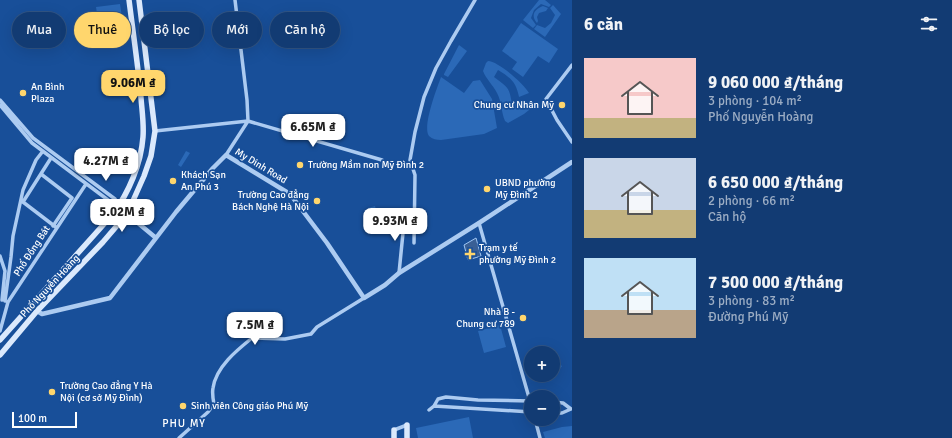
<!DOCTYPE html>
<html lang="vi">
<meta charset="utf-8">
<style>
:root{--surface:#123b73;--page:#1b4278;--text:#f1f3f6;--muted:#9cadc4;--line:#315585;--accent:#ffd66d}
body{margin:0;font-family:Signika,sans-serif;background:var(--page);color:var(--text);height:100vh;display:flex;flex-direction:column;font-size:15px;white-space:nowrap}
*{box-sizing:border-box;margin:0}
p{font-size:13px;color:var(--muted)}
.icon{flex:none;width:22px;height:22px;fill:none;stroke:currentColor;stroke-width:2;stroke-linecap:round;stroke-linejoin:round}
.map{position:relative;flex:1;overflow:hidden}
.panel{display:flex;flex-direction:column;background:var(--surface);width:380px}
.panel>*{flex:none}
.top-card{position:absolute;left:12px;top:12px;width:380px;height:36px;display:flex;gap:8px}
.buttons{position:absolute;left:524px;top:346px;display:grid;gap:8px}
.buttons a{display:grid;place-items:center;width:36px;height:36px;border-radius:50%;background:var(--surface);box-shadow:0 4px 16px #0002,0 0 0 1px var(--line);font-size:20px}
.scale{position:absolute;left:12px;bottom:10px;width:65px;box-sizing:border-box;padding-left:4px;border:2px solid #fff;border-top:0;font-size:11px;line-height:14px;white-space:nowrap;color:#fff;-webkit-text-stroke:3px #184f99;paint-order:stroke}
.price{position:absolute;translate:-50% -34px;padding:0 9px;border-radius:8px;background:#fff;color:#222;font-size:13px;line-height:26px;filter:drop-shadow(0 1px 2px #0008)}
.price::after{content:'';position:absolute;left:50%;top:24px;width:12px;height:9px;margin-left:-6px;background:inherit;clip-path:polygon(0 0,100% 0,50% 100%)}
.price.selected{background:var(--accent);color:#111}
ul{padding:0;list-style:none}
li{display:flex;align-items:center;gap:12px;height:100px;padding:0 12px}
li span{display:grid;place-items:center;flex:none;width:112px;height:80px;border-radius:0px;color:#555}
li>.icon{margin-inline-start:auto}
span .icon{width:48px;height:48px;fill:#fffc;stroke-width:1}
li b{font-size:17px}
h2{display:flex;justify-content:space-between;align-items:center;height:48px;padding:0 12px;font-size:17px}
.tag{padding:0 14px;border-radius:18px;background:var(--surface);box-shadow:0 4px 16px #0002,0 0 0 1px var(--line);font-size:14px;line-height:36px}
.tag.selected{background:var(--accent);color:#111}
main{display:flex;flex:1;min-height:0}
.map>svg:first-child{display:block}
</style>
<main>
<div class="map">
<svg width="572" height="438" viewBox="0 0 572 438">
<rect width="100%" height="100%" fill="#184f99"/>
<path fill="#2b69b7" d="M539,0H545L551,5L549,7L541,4L534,10L531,18L536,25L533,28L523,20Z
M120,4L122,17L98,20L96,7Z
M553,5L561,14L545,37L534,29L537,25L545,28L551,23L555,15L550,8Z
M543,6L548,8L546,11L539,13L537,17L538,21L537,23C530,15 535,9 543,6Z
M521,23L558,49L549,63L538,56L523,77L512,69L517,62L502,51Z
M459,45L467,51L448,77L444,75V74Z
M488,61C498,61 524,84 529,93L519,97C516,82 511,78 498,70L494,77C508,88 509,86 512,104H521L525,100L529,104V110L524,114L508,123L505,121C501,112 502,102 497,93C493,85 486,79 483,71L486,63Z
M441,77L464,93L473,81L480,80L492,99L497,128L484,134L441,140C437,140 432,139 429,136C422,127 437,88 441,77Z
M186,151L190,153L181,167L178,165Z
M375,206L378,216L371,218L368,208Z
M500,325L506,347L484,353L478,331Z
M553,360L562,366L556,374H555Z
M469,417L473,438H418L416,428Z
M572,426V438H545L543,432L562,427Z"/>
<path fill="#395f95" stroke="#9fc6f4" d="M476,238L481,256L468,260L464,245Z"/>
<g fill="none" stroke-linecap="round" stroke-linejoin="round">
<path stroke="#accbf1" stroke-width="3.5" d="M572,65L546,99L557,120L572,142
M0,100L33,138L115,199L118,206
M0,105L32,143L112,203L119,207L126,213
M155,131L248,121L382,160
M226,155L248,121L247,100L235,0
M51,158L23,202L57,228
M41,174L72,198L53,226
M479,223L530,401
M414,243L415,175L410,160L415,132L424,97L436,68L451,41L475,0
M0,256L5,271L2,300
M399,273L403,233L414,225
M5,301L11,257L13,236L23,190L36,160L43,151
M0,331L8,302L86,184
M553,402L563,403L571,409L562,413H553
M434,406L531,412
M429,410L434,406L438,399L446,397L478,400L530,401
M535,419L540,438
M394,430L407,425
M179,438L208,412L214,404C213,399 212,393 213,388C216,367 237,350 252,338L285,339L311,334L317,327L364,298"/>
<path stroke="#accbf1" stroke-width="4.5" d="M126,213L156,238
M37,311L42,314L110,298L176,212L213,168L226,155L290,194L327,243L364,298L385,285L399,273L479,223L572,162"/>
<path stroke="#dbe9fc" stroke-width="5.5" d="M0,340L113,214C129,192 141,164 143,137C144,124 142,111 141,98C138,65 133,32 129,0
M0,355L37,311L103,242L121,221L132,203L144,176L151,156L155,131L139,0
M394,438V430
M407,438V425"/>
</g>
<g fill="#ffd66d" stroke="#184f99" stroke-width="1.5">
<circle cx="23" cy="93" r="4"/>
<circle cx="562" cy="105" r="4"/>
<circle cx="300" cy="165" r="4"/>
<circle cx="173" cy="181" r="4"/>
<circle cx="487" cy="189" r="4"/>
<circle cx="317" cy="201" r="4"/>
<path d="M468 248h4v4h4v4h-4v4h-4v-4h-4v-4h4z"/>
<circle cx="523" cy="318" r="4"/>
<circle cx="52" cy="392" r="4"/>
<circle cx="183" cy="406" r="4"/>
</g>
<g text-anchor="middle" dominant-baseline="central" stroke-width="3.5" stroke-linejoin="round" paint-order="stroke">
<g font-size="10" fill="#fff" stroke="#184f99" text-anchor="start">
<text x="31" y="87">An Bình<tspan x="31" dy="12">Plaza</tspan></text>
<text x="554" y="105" text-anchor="end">Chung cư Nhân Mỹ</text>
<text x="308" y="165">Trường Mầm non Mỹ Đình 2</text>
<text x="181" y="175">Khách Sạn<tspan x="181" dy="12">An Phú 3</tspan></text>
<text x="495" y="183">UBND phường<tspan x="495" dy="12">Mỹ Đình 2</tspan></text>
<text x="309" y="195" text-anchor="end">Trường Cao đẳng<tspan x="309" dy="12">Bách Nghệ Hà Nội</tspan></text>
<text x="479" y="248">Trạm y tế<tspan x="479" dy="12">phường Mỹ Đình 2</tspan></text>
<text x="515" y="312" text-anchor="end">Nhà B -<tspan x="515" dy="12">Chung cư 789</tspan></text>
<text x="60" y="386">Trường Cao đẳng Y Hà<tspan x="60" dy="12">Nội (cơ sở Mỹ Đình)</tspan></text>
<text x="191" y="406">Sinh viên Công giáo Phú Mỹ</text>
</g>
<g font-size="10" fill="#fff" stroke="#184f99">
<text transform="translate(261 166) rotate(31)">My Dinh Road</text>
<text transform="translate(32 251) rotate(-57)">Phố Đồng Bát</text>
<text transform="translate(50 286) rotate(-47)">Phố Nguyễn Hoàng</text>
</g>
<g font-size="11" letter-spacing="1" fill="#fff" stroke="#184f99">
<text x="184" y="423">PHU MY</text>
</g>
</g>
</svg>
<div class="buttons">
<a>+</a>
<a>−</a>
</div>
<div class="scale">100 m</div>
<b class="price selected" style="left:133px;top:104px">9.06M ₫</b>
<b class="price" style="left:313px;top:148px">6.65M ₫</b>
<b class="price" style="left:106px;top:182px">4.27M ₫</b>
<b class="price" style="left:122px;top:233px">5.02M ₫</b>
<b class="price" style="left:395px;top:242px">9.93M ₫</b>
<b class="price" style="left:255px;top:346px">7.5M ₫</b>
<div class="top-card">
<a class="tag">Mua</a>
<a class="tag selected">Thuê</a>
<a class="tag">Bộ lọc</a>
<a class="tag">Mới</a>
<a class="tag">Căn hộ</a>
</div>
</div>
<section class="panel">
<h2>6 căn<svg class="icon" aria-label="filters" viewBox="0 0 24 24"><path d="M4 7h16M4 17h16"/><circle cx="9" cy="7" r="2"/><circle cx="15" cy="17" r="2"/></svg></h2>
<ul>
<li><span style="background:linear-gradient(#f6c9c9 75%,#c2b280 0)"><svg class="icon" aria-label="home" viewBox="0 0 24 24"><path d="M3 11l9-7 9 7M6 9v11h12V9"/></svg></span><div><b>9 060 000 ₫/tháng</b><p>3 phòng · 104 m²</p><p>Phố Nguyễn Hoàng</p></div></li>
<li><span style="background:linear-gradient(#c9d6e8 65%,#c2b280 0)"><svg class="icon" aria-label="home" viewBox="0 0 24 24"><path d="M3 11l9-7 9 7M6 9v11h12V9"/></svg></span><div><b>6 650 000 ₫/tháng</b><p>2 phòng · 66 m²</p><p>Căn hộ</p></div></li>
<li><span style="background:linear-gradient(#bfe0f5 65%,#b9a48a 0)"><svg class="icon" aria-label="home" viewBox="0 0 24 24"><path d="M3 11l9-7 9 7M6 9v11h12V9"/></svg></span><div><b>7 500 000 ₫/tháng</b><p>3 phòng · 83 m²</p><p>Đường Phú Mỹ</p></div></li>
</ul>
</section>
</main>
